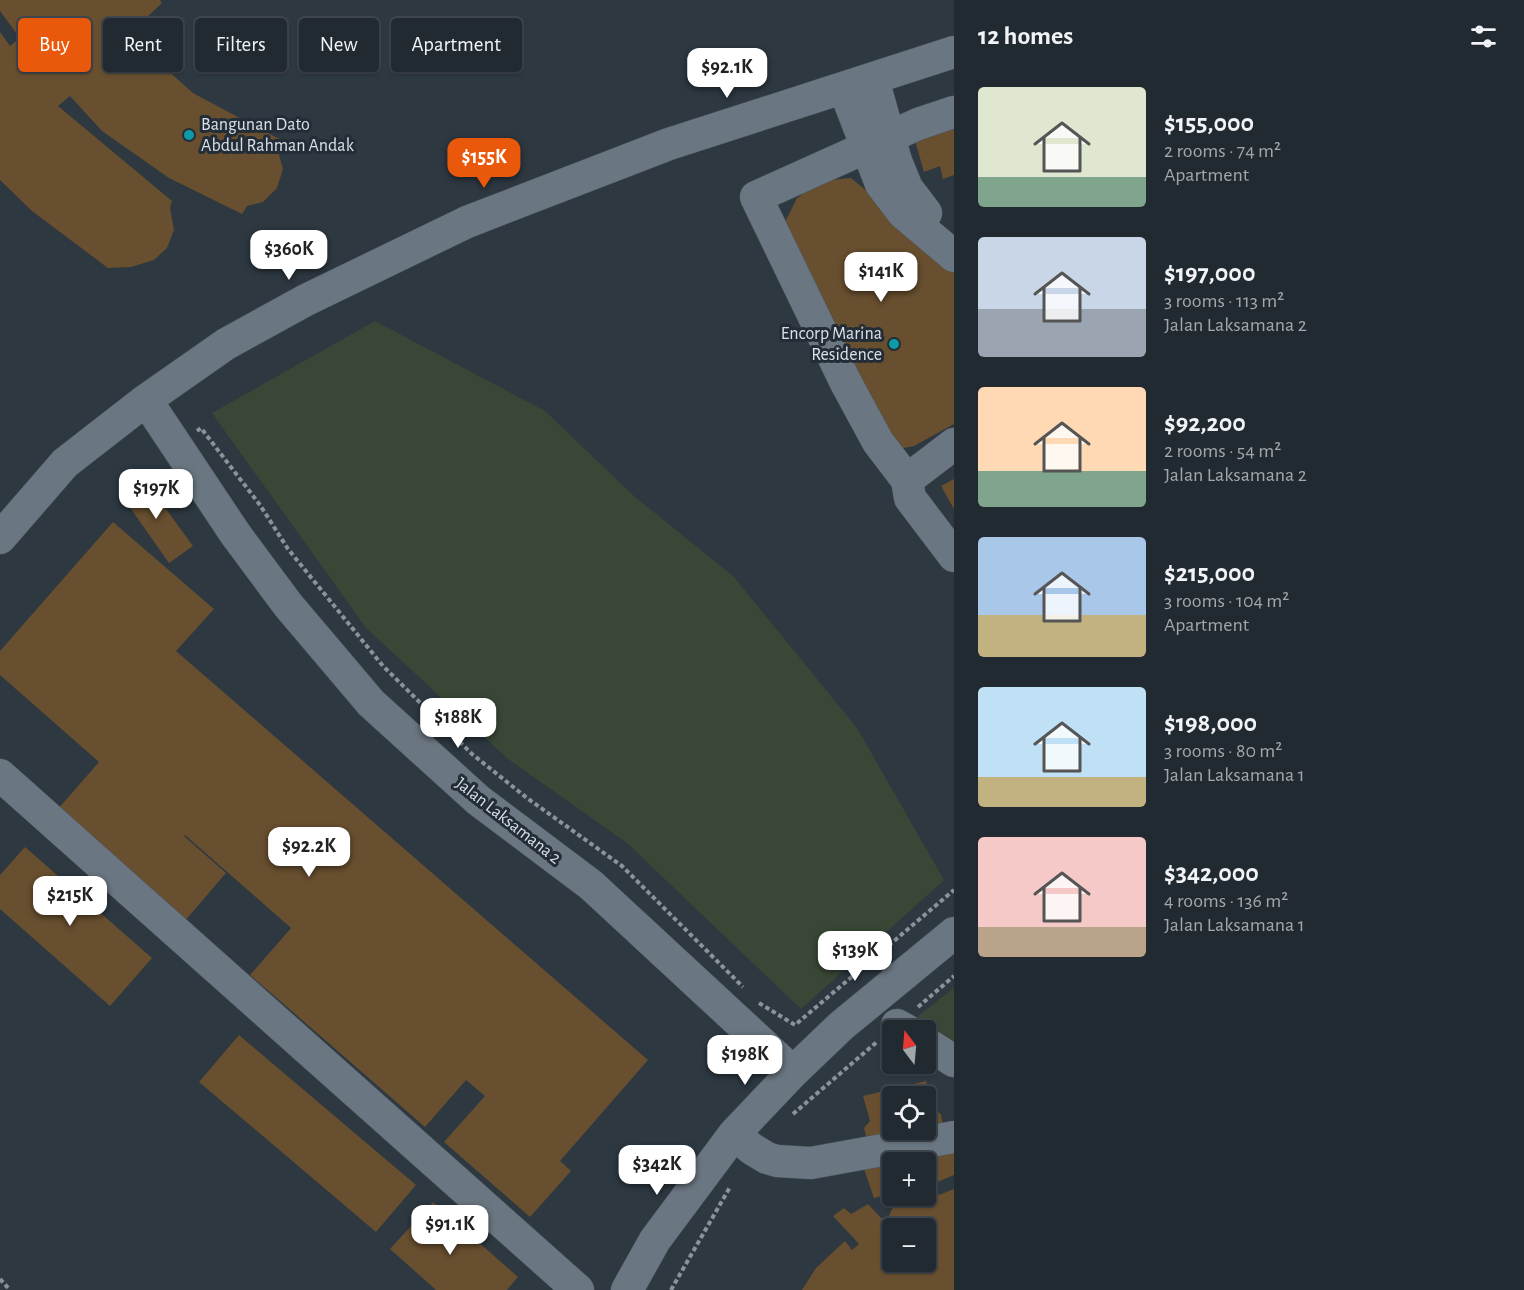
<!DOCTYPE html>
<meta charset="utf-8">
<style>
:root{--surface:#222a31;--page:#2a3239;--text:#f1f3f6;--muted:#a2a7ab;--line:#3f464d;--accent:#ea580c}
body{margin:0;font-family:"Alegreya Sans",sans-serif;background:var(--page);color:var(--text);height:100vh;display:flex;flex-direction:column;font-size:22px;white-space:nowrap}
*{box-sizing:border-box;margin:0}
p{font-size:20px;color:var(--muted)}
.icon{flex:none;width:33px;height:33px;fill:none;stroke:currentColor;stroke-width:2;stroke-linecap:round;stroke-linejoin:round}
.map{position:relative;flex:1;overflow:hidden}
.drawer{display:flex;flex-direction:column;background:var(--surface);width:570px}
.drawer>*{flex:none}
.top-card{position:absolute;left:18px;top:18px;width:570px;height:54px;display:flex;gap:12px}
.needle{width:39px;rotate:344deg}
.buttons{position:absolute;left:882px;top:1020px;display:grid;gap:12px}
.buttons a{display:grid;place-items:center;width:54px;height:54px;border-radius:6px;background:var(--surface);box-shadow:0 2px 4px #0004,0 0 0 2px var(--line);font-size:30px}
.price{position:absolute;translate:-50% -51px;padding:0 14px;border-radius:12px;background:#fff;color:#222;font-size:20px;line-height:39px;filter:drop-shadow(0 2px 3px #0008)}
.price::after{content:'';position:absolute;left:50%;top:36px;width:18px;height:14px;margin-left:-9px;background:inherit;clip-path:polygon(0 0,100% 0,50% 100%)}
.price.current{background:var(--accent);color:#fff}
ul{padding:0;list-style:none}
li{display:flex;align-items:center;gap:18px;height:150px;padding:0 24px}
li span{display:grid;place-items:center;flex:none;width:168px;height:120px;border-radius:6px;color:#555}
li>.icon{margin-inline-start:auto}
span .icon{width:72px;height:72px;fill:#fffc;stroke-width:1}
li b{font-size:26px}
h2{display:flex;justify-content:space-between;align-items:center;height:72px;padding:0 24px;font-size:26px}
.tag{padding:0 21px;border-radius:6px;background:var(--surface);box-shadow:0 2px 4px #0004,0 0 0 2px var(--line);font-size:21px;line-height:54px}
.tag.current{background:var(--accent);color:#fff}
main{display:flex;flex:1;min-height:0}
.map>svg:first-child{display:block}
</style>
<main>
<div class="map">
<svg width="954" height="1290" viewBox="0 0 954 1290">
<rect width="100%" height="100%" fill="#2d3841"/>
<path fill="#394836" d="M375,321L545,411L634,496L733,576L857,728L944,880L801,1009L627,843L508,759L366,628L212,413Z
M954,988V1044L914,1019Z"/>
<path fill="#684f2f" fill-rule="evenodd" d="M0,0H160L162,3L128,35L193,93L281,140L277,147L283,169L277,188L263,202L247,206L242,214L169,178L102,131L70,96L58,106L172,201L170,208L174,230L167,248L154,260L131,267L108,268L32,211L0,180V32L10,46L20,38L0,11Z
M954,120V175L943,179L940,166L924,172L914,137Z
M851,178L954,263V424L914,446L898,449L787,250L786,220L797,198L821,181Z
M142,476L193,546L169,563L119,492Z
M954,479V509L941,486Z
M113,522L214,609L176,651L648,1060L560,1161L571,1171L530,1217L444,1142L485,1096L466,1080L425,1127L294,1013L250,975L291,928L185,835L184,836L226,873L184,922L57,810L99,762L0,675V651Z
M25,847L152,958L110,1006L0,909V875Z
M239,1035L416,1185L376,1232L199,1082Z
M926,1081L933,1110L941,1114L945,1139L954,1148V1175L935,1183L939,1195L954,1189V1290H802L816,1268L845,1241L852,1250L859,1244L833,1216L844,1208L851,1214L868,1204L881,1218L889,1216L896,1200L894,1196H926V1162H892V1193L874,1198L863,1166L870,1151L864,1128L870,1121L863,1096ZM892,1096H926V1130H892ZM892,1228H926V1262H892Z
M433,1202L518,1277L507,1290H436L390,1249Z"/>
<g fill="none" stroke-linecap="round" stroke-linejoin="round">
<defs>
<path id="minor" d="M873,79L896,161L907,188L926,213
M844,88L881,184L903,213L954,256
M146,400L236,535L288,605L371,703L478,800L591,885L793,1072
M954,444L907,480L910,498L954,556
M907,480L878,442L846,383L756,197L918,124L954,112
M0,538L65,463L146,400L226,344L306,300L467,222L669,144L954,52
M0,775L578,1290
M897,1025L906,1030
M926,1043L954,1061
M734,1134L752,1149L767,1158L777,1161L811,1163L954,1137
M627,1290L655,1240L734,1134L793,1072L841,1026L954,933"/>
</defs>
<use href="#minor" stroke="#4c555d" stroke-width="33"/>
<path stroke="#8a939a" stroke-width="4" stroke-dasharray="4.5 3" stroke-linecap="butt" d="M197,431L201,428L260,505L288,549L383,666L472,754L527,798L622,866L743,987
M759,1003L795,1025L954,890
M918,1007L954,976
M793,1114L878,1041
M0,1279L10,1290
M671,1290L730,1187"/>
<use href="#minor" stroke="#6a7681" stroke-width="32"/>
</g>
<g fill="#0f9aa8" stroke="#232d37" stroke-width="2">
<circle cx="189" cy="135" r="6"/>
<circle cx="894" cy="344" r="6"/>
</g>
<g text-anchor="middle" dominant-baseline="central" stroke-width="6" stroke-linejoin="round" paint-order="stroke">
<g font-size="18" fill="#d9e0e6" stroke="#232d37" text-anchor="start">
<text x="201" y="125">Bangunan Dato<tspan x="201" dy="21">Abdul Rahman Andak</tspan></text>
<text x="882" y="334" text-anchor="end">Encorp Marina<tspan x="882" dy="21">Residence</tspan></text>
</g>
<g font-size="18" fill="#d9e0e6" stroke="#232d37">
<text transform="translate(508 821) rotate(38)">Jalan Laksamana 2</text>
</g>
</g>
</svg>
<div class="buttons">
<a><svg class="needle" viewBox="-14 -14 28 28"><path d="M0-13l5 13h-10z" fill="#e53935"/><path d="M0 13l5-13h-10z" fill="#a2a7ab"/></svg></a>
<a><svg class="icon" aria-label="locate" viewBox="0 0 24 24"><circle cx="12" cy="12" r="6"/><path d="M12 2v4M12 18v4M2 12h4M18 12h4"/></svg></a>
<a>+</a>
<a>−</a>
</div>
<b class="price" style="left:727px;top:99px">$92.1K</b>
<b class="price current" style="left:484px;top:189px">$155K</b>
<b class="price" style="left:289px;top:281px">$360K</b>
<b class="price" style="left:881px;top:303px">$141K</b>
<b class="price" style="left:156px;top:520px">$197K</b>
<b class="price" style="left:458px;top:749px">$188K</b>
<b class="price" style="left:309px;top:878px">$92.2K</b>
<b class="price" style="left:70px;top:927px">$215K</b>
<b class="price" style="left:855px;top:982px">$139K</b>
<b class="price" style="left:745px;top:1086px">$198K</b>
<b class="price" style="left:657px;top:1196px">$342K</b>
<b class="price" style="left:450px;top:1256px">$91.1K</b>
<div class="top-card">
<a class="tag current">Buy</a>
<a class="tag">Rent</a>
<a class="tag">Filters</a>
<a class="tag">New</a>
<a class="tag">Apartment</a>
</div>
</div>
<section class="drawer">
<h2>12 homes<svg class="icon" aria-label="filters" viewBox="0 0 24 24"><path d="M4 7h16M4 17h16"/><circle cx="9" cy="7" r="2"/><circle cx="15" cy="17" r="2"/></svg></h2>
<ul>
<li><span style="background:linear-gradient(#dfe7d0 75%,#7fa58c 0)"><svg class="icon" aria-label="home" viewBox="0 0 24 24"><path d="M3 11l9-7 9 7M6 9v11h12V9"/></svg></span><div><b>$155,000</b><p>2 rooms · 74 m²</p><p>Apartment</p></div></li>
<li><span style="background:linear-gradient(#c9d6e8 60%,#9aa5b1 0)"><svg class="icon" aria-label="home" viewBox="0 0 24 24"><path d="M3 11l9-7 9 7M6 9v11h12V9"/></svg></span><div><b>$197,000</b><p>3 rooms · 113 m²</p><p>Jalan Laksamana 2</p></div></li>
<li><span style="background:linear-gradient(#ffd9b3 70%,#7fa58c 0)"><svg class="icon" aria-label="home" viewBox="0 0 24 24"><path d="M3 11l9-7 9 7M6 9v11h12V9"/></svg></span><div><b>$92,200</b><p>2 rooms · 54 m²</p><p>Jalan Laksamana 2</p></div></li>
<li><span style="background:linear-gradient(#a9c7e8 65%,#c2b280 0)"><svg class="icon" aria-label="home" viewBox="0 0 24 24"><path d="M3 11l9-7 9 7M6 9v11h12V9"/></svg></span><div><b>$215,000</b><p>3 rooms · 104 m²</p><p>Apartment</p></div></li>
<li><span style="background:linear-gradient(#bfe0f5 75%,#c2b280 0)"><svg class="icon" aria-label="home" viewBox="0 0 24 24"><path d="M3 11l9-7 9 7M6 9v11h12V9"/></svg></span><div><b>$198,000</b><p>3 rooms · 80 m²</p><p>Jalan Laksamana 1</p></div></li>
<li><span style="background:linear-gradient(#f6c9c9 75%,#b9a48a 0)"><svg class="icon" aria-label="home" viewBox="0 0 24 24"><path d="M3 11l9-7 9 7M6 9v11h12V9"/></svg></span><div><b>$342,000</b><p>4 rooms · 136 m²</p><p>Jalan Laksamana 1</p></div></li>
</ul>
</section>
</main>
